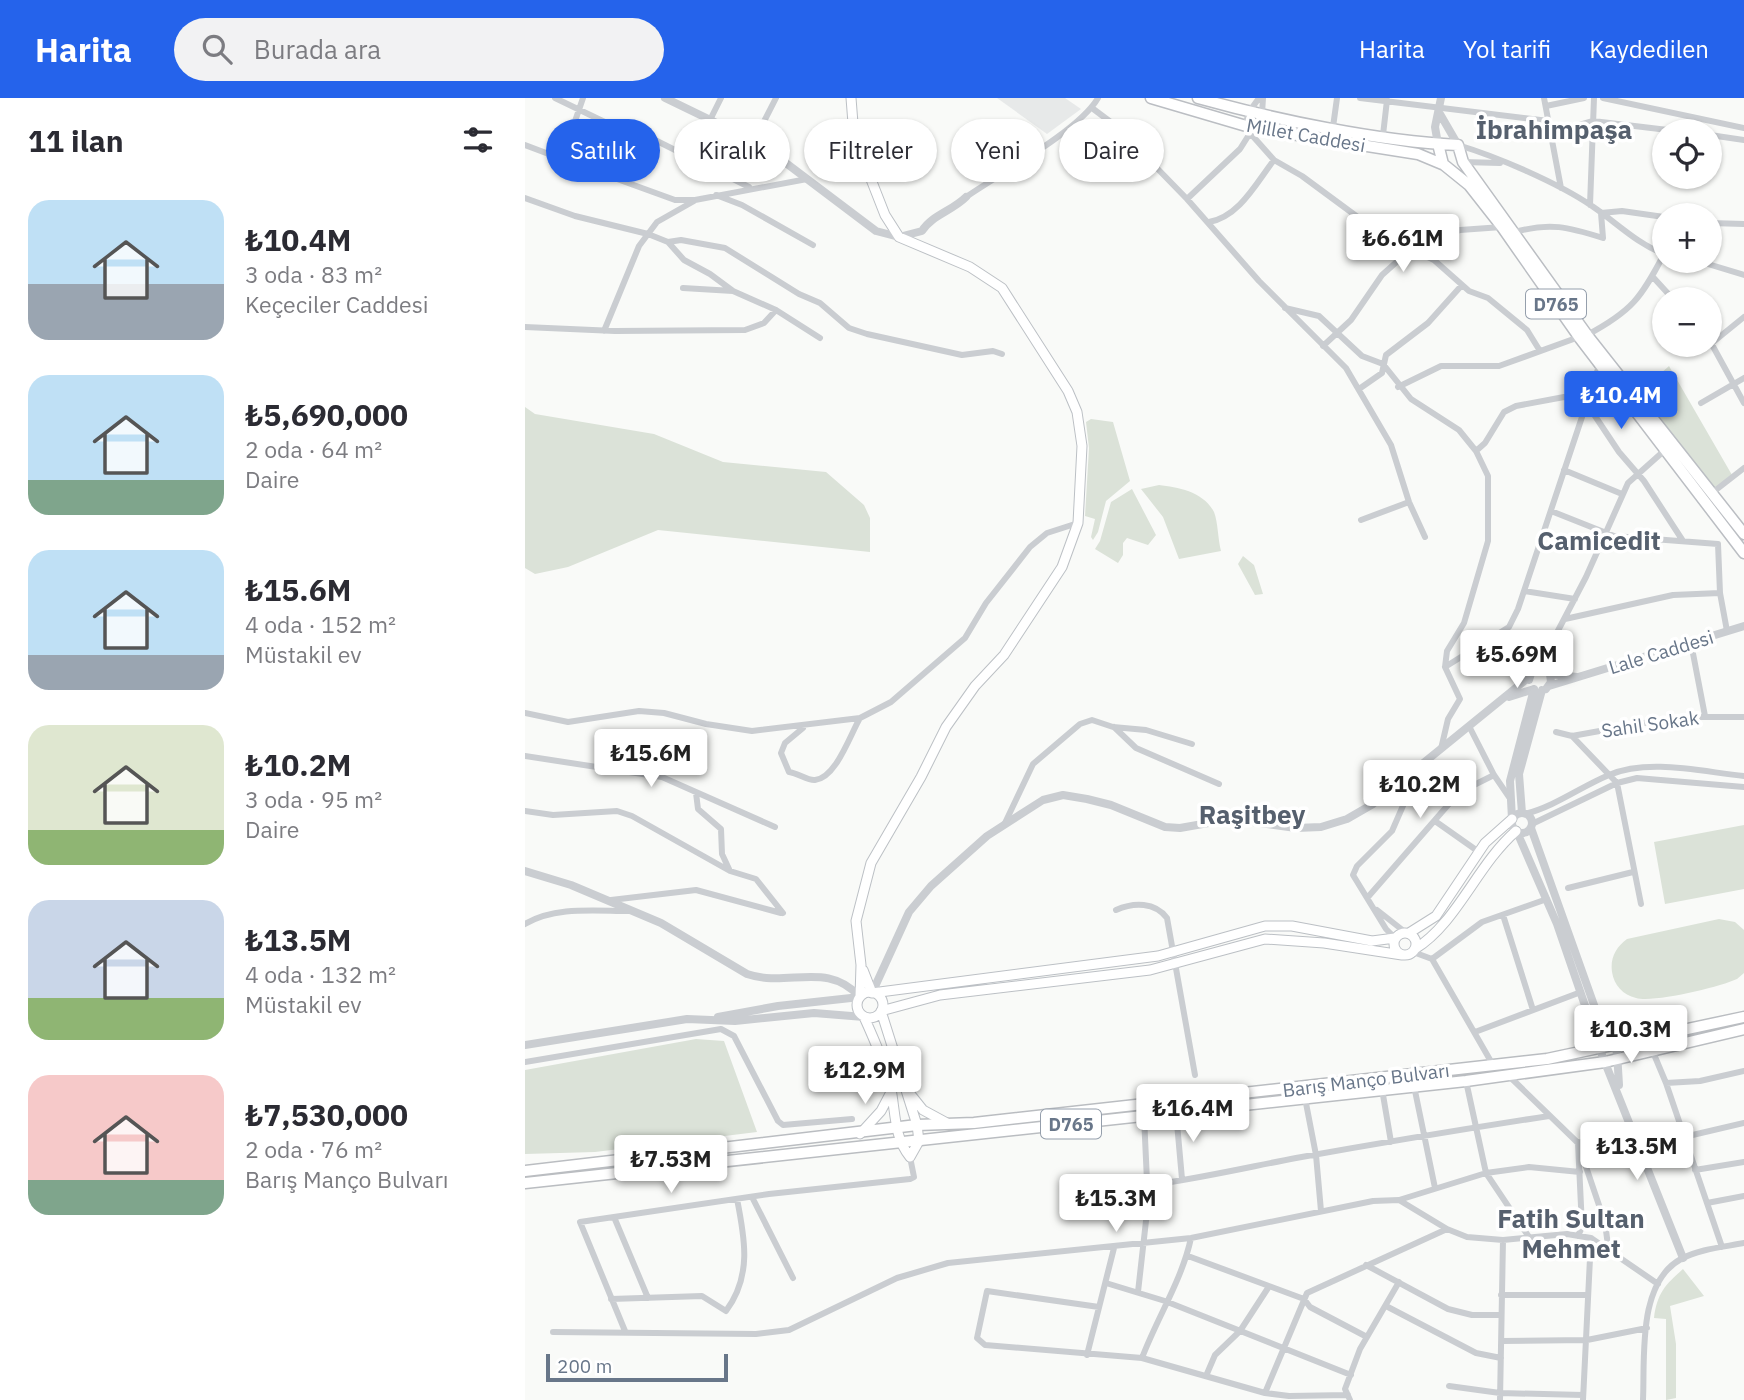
<!DOCTYPE html>
<html lang="tr">
<meta charset="utf-8">
<style>
:root{--surface:#fff;--page:#f2f2f3;--text:#2b2b33;--muted:#7c7c81;--accent:#2563eb}
body{margin:0;font-family:"IBM Plex Sans",sans-serif;background:var(--page);color:var(--text);height:100vh;display:flex;flex-direction:column;font-size:26px;white-space:nowrap}
*{box-sizing:border-box;margin:0}
p{font-size:23px;color:var(--muted)}
.icon{flex:none;width:38px;height:38px;fill:none;stroke:currentColor;stroke-width:2;stroke-linecap:round;stroke-linejoin:round}
.map{position:relative;flex:1;overflow:hidden}
.drawer{display:flex;flex-direction:column;background:var(--surface);width:525px}
.drawer>*{flex:none}
.banner{position:absolute;left:21px;top:21px;width:665px;height:63px;display:flex;gap:14px}
.fabs{position:absolute;left:1127px;top:21px;display:grid;gap:14px}
.fabs a{display:grid;place-items:center;width:70px;height:70px;border-radius:50%;background:var(--surface);box-shadow:0 2px 5px #0004;font-size:35px}
.scale{position:absolute;left:21px;bottom:18px;width:182px;box-sizing:border-box;padding-left:7px;border:4px solid #687689;border-top:0;font-size:19px;line-height:24px;white-space:nowrap;color:#687689;-webkit-text-stroke:5px #fff;paint-order:stroke}
.price{position:absolute;translate:-50% -60px;padding:0 16px;border-radius:7px;background:#fff;color:#222;font-size:23px;line-height:46px;filter:drop-shadow(0 2px 4px #0008)}
.price::after{content:'';position:absolute;left:50%;top:42px;width:21px;height:16px;margin-left:-10px;background:inherit;clip-path:polygon(0 0,100% 0,50% 100%)}
.price.current{background:var(--accent);color:#fff}
ul{padding:0;list-style:none}
li{display:flex;align-items:center;gap:21px;height:175px;padding:0 28px}
li span{display:grid;place-items:center;flex:none;width:196px;height:140px;border-radius:21px;color:#555}
li>.icon{margin-inline-start:auto}
span .icon{width:84px;height:84px;fill:#fffc;stroke-width:1}
li b{font-size:30px}
h2{display:flex;justify-content:space-between;align-items:center;height:84px;padding:0 28px;font-size:30px}
.pill{padding:0 24px;border-radius:32px;background:var(--surface);box-shadow:0 2px 5px #0004;font-size:24px;line-height:63px}
.pill.current{background:var(--accent);color:#fff}
header{display:flex;align-items:center;gap:42px;box-sizing:border-box;height:98px;padding:0 35px;background:var(--accent);color:#fff}
header strong{font-size:33px}
nav{display:flex;gap:38px;margin-inline-start:auto;font-size:24px}
.search{width:490px;height:63px;background:var(--page);display:flex;align-items:center;gap:18px;box-sizing:border-box;padding:0 24px;border-radius:38px;color:var(--muted);font-size:26px}
main{display:flex;flex:1;min-height:0}
.map>svg:first-child{display:block}
</style>
<header>
<strong>Harita</strong>
<div class="search"><svg class="icon" aria-label="search" viewBox="0 0 24 24"><circle cx="10" cy="10" r="6"/><path d="M15 15l6 6"/></svg>Burada ara</div>
<nav><a>Harita</a><a>Yol tarifi</a><a>Kaydedilen</a></nav>
</header>
<main>
<section class="drawer">
<h2>11 ilan<svg class="icon" aria-label="filters" viewBox="0 0 24 24"><path d="M4 7h16M4 17h16"/><circle cx="9" cy="7" r="2"/><circle cx="15" cy="17" r="2"/></svg></h2>
<ul>
<li><span style="background:linear-gradient(#bfe0f5 60%,#9aa5b1 0)"><svg class="icon" aria-label="home" viewBox="0 0 24 24"><path d="M3 11l9-7 9 7M6 9v11h12V9"/></svg></span><div><b>₺10.4M</b><p>3 oda · 83 m²</p><p>Keçeciler Caddesi</p></div></li>
<li><span style="background:linear-gradient(#bfe0f5 75%,#7fa58c 0)"><svg class="icon" aria-label="home" viewBox="0 0 24 24"><path d="M3 11l9-7 9 7M6 9v11h12V9"/></svg></span><div><b>₺5,690,000</b><p>2 oda · 64 m²</p><p>Daire</p></div></li>
<li><span style="background:linear-gradient(#bfe0f5 75%,#9aa5b1 0)"><svg class="icon" aria-label="home" viewBox="0 0 24 24"><path d="M3 11l9-7 9 7M6 9v11h12V9"/></svg></span><div><b>₺15.6M</b><p>4 oda · 152 m²</p><p>Müstakil ev</p></div></li>
<li><span style="background:linear-gradient(#dfe7d0 75%,#8fb573 0)"><svg class="icon" aria-label="home" viewBox="0 0 24 24"><path d="M3 11l9-7 9 7M6 9v11h12V9"/></svg></span><div><b>₺10.2M</b><p>3 oda · 95 m²</p><p>Daire</p></div></li>
<li><span style="background:linear-gradient(#c9d6e8 70%,#8fb573 0)"><svg class="icon" aria-label="home" viewBox="0 0 24 24"><path d="M3 11l9-7 9 7M6 9v11h12V9"/></svg></span><div><b>₺13.5M</b><p>4 oda · 132 m²</p><p>Müstakil ev</p></div></li>
<li><span style="background:linear-gradient(#f6c9c9 75%,#7fa58c 0)"><svg class="icon" aria-label="home" viewBox="0 0 24 24"><path d="M3 11l9-7 9 7M6 9v11h12V9"/></svg></span><div><b>₺7,530,000</b><p>2 oda · 76 m²</p><p>Barış Manço Bulvarı</p></div></li>
</ul>
</section>
<div class="map">
<svg width="1219" height="1302" viewBox="0 0 1219 1302">
<rect width="100%" height="100%" fill="#f9faf8"/>
<path fill="#e7e9e9" d="M472,0H540L556,11L522,36Z"/>
<path fill="#dbe2d8" d="M1144,268L1207,377L1188,392L1116,293Z
M0,309L10,316L129,336L198,364L301,374L339,407L345,420V454L133,432L43,469L10,476L0,470Z
M566,321L588,324L605,383L581,403L573,434L568,442L566,439L570,421L560,418L564,350L561,324Z
M634,387C653,389 679,394 689,414C693,424 693,442 696,453L654,461L638,419L616,391Z
M607,391L631,437L623,447L602,440L598,445V457L593,465L570,451L575,443L586,404Z
M718,458L729,467L738,496L730,497L713,466Z
M1219,727V791L1140,806L1129,744Z
M1194,821L1210,824L1219,832V875L1212,881C1195,889 1129,905 1111,900C1098,897 1089,887 1087,874C1085,860 1091,849 1102,841Z
M171,941L199,943L232,1034L70,1054L0,1056V972Z
M1158,1171L1179,1198L1145,1208L1151,1246V1300L1141,1302V1221L1129,1220C1132,1195 1141,1186 1158,1171Z"/>
<g fill="none" stroke-linecap="round" stroke-linejoin="round">
<defs>
<path id="secondary" d="M326,0L329,38L360,117L374,139L445,169L477,190L543,293L552,314L557,348L553,425L537,469L479,557L450,588L421,629L396,679L346,765L331,823L336,867L335,899
M869 846a11 11 0 1 1 22 0a11 11 0 1 1-22 0Z
M884,835L911,818L960,745L987,721
M890,851C932,825 952,767 991,733
M338,872L347,895L633,858L740,828H767L847,843L870,840
M332 907a13 13 0 1 1 26 0a13 13 0 1 1-26 0Z
M339,919C349,941 359,963 365,986C371,1013 368,1038 385,1059L394,1043L392,1027L356,913L415,897L625,872L740,841L799,845L877,857
M382,992L398,1012L422,1025
M335,1036L356,1013L366,994"/>
<path id="primary" d="M626,0L728,30L893,56L917,66
M673,0C752,22 852,43 933,47L938,64L1062,237L1219,436
M913,46L918,66L944,87L977,129L1054,239L1219,455"/>
<path id="trunk" d="M1074,921L1088,933L1113,942
M0,1073L392,1027L449,1025L1022,961L1219,919
M0,1085L941,983L1080,964L1219,931"/>
</defs>
<use href="#secondary" stroke="#bcc0c5" stroke-width="11"/>
<use href="#primary" stroke="#bbbec3" stroke-width="13"/>
<use href="#trunk" stroke="#babdc1" stroke-width="13"/>
<path stroke="#cacdd1" stroke-width="6" d="M30,0L86,27L128,41L224,89
M58,0L37,61L150,102H170L282,81
M835,0L1024,23
M1019,0L1036,90
M1078,0L1219,30
M1021,8L1059,0
M567,10L591,28L662,101L734,183L821,270L866,347L884,404L900,439
M186,20L196,0
M720,28L724,14L734,0
M808,29L812,0
M736,31L738,0
M725,35L749,62L777,78L857,137L909,162L944,193L963,200L1002,232L1015,253
M1027,35L1068,23L1151,33
M858,37L862,2
M1185,37L1219,42
M229,43L251,0
M0,47L37,61
M933,47C973,59 1033,85 1067,108C1092,125 1111,145 1139,156
M938,64L975,65
M191,97L217,107L288,147
M441,99C474,76 554,33 573,0
M0,100L50,118L123,136L143,144L159,162L185,176L208,193L251,212L295,240
M662,101L715,51L727,32
M1065,107L1069,0
M1076,115L1097,113L1139,119
M684,124C715,118 731,85 749,62
M1185,125L1219,126
M990,134C1025,124 1043,129 1078,140L1076,115
M143,144L156,142L200,150L274,196L295,205L324,230L342,236L437,257L468,253L477,256
M1173,163L1219,177
M1127,178L1148,201
M158,190L208,193
M760,210L794,218L837,258L858,266L886,301L934,332L951,353L963,378V443L939,525L922,553L920,569L935,601L923,621L916,651
M0,229L90,233L220,232L239,225L251,212
M79,233L114,148L132,124L169,103
M1062,237C1107,213 1116,200 1139,156
M1185,243L1219,305
M1187,245L1219,219
M798,248L826,222L857,177L895,143L935,132L977,129
M873,289L916,268H974L1054,239
M834,291L857,275L861,257L903,225L937,187
M1176,305L1219,280
M1062,306L1094,354L1119,383L1158,443
M951,353L960,345L979,314L991,308L1039,299L1062,306L1092,286
M1039,372L1097,396
M1187,395L1219,370
M1026,413L1089,438L1193,446
M836,422L884,404
M1193,446L1195,495L1202,533
M999,493L1050,501
M1040,521L1148,497L1195,495
M1166,545L1180,618
M920,569L984,529L993,511L1075,265
M1014,569L1061,479L1103,385L1140,352
M0,615L43,624L114,613L139,615L181,626L227,633L335,620L366,604L440,540L461,505L505,449L522,435L553,425
M589,629L611,650L694,686
M278,630L260,645L256,655L264,674C273,675 283,683 290,682C311,680 325,637 335,620
M945,630L969,677L984,699
M1031,634L1047,638L1152,619H1219
M1047,638L1092,685L1116,806
M0,658L137,679L250,729
M171,695L173,711L196,731L197,756L204,771
M0,713L28,717L92,713L107,718L205,773L231,781L258,815
M1000,716C1031,708 1055,689 1084,677C1124,660 1178,674 1219,678
M910,723L954,754
M480,725L508,666L555,626L567,622L588,629L621,632L667,646
M1007,726L1092,685L1112,680L1219,689
M1043,790L1108,774
M843,799L923,707L941,691L969,677
M86,802L171,792L256,815
M591,812C609,804 630,804 642,820L670,977
M852,812L880,834
M978,817L1008,912
M0,826C30,808 70,813 104,813
M870,840L861,831L828,777L832,768L867,733L894,671
M888,854L907,861L968,967
M907,861L957,824L1022,801
M950,934L1056,894
M1128,954L1141,985L1175,983L1219,973
M0,964L196,931L209,938L253,1023L258,1027L327,1021
M984,978L1053,1045L1080,1125L1084,1155
M941,983L961,1075L1004,1139
M1141,985L1197,1149
M889,988L910,1090
M857,991L866,1044
M780,1000L791,1057L796,1113
M651,1014L657,1081
M1111,1038L1159,1039L1219,1025
M1170,1072L1219,1064
M549,1092C623,1093 698,1074 771,1060C855,1045 939,1031 1024,1018
M227,1099L268,1180
M874,1102L961,1075L1004,1069L1055,1074
M1182,1105L1219,1098
M89,1119L123,1200
M1053,1138L1057,1129L1053,1045L1105,1026
M663,1158L779,1201L785,1209L842,1239
M841,1167L923,1211L947,1217H975
M581,1185L640,1203L826,1277
M613,1194L623,1105L619,1018
M976,1197H1063
M86,1201L177,1198L201,1213C227,1178 220,1141 212,1101
M861,1208L951,1255L976,1260
M574,1209L462,1193L452,1240L460,1247L617,1260L740,1295L764,1298L823,1297
M100,1233L55,1124L244,1096L385,1081L389,1079L385,1059
M28,1234L231,1236L264,1232L372,1180L423,1165L666,1140L848,1103L874,1102L922,1131L942,1139L978,1142L1042,1136L1066,1140L1133,1186
M977,1243L1062,1242L1122,1230
M562,1257L589,1150
M617,1260C632,1220 657,1182 666,1140
M681,1278L690,1257L715,1233L743,1190
M924,1288L975,1295L1058,1297
M740,1295L782,1195L922,1131
M825,1302L820,1291L835,1251L874,1184
M975,1302L978,1142
M1058,1302L1066,1140
M1118,1302C1120,1260 1112,1185 1156,1161C1174,1151 1199,1149 1219,1145"/>
<path stroke="#cacdd1" stroke-width="8" d="M140,0L237,47L351,133L374,139L397,133C407,117 427,113 441,99
M915,16L933,47
M913,46L910,29L916,0
M1004,582L1007,572L1015,569L1025,576L1052,579
M1024,588L1219,528
M1021,591L1026,584L1025,576
M984,599L1009,591
M987 725a10 10 0 1 1 20 0a10 10 0 1 1-20 0Z
M997,715L994,676L1017,592
M987,721L985,683L1009,591
M1006,730L1074,921L1092,954L1094,987
M992,734L1032,826L1077,957L1158,1160
M0,773L46,787L136,825L222,876C263,890 302,862 335,899
M347,895L384,814L406,788L462,738L518,702L538,697L562,701L586,707L640,729L655,730L706,721L771,730L796,729L822,721L848,706L1003,580
M193,919L253,908L335,899
M0,947L162,921L210,923L289,915L339,919"/>
<use href="#secondary" stroke="#fff" stroke-width="9"/>
<use href="#primary" stroke="#fff" stroke-width="10"/>
<use href="#trunk" stroke="#fff" stroke-width="10"/>
</g>
<g text-anchor="middle" dominant-baseline="central" stroke-width="7" stroke-linejoin="round" paint-order="stroke">
<g fill="#fff" stroke="#959fac" stroke-width="2">
<rect x="1001" y="191.5" width="60" height="29" rx="5"/>
<rect x="516" y="1011.5" width="60" height="29" rx="5"/>
</g>
<g font-size="18" font-weight="bold" fill="#687689">
<text x="1031" y="206">D765</text>
<text x="546" y="1026">D765</text>
</g>
<g font-size="19" fill="#687689" stroke="#fff">
<text transform="translate(781 37) rotate(10)">Millet Caddesi</text>
<text transform="translate(1136 554) rotate(-17)">Lale Caddesi</text>
<text transform="translate(1125 626) rotate(-8)">Sahil Sokak</text>
<text transform="translate(841 982) rotate(-7)">Barış Manço Bulvarı</text>
</g>
<g font-size="26" font-weight="bold" fill="#56606e" stroke="#fff">
<text x="1029" y="31">İbrahimpaşa</text>
<text x="1074" y="442">Camicedit</text>
<text x="727" y="716">Raşitbey</text>
<text x="1046" y="1120">Fatih Sultan<tspan x="1046" dy="30">Mehmet</tspan></text>
</g>
</g>
</svg>
<div class="fabs">
<a><svg class="icon" aria-label="locate" viewBox="0 0 24 24"><circle cx="12" cy="12" r="6"/><path d="M12 2v4M12 18v4M2 12h4M18 12h4"/></svg></a>
<a>+</a>
<a>−</a>
</div>
<div class="scale">200 m</div>
<b class="price" style="left:878px;top:176px">₺6.61M</b>
<b class="price current" style="left:1096px;top:333px">₺10.4M</b>
<b class="price" style="left:992px;top:592px">₺5.69M</b>
<b class="price" style="left:126px;top:691px">₺15.6M</b>
<b class="price" style="left:895px;top:722px">₺10.2M</b>
<b class="price" style="left:1106px;top:967px">₺10.3M</b>
<b class="price" style="left:340px;top:1008px">₺12.9M</b>
<b class="price" style="left:668px;top:1046px">₺16.4M</b>
<b class="price" style="left:1112px;top:1084px">₺13.5M</b>
<b class="price" style="left:146px;top:1097px">₺7.53M</b>
<b class="price" style="left:591px;top:1136px">₺15.3M</b>
<div class="banner">
<a class="pill current">Satılık</a>
<a class="pill">Kiralık</a>
<a class="pill">Filtreler</a>
<a class="pill">Yeni</a>
<a class="pill">Daire</a>
</div>
</div>
</main>
